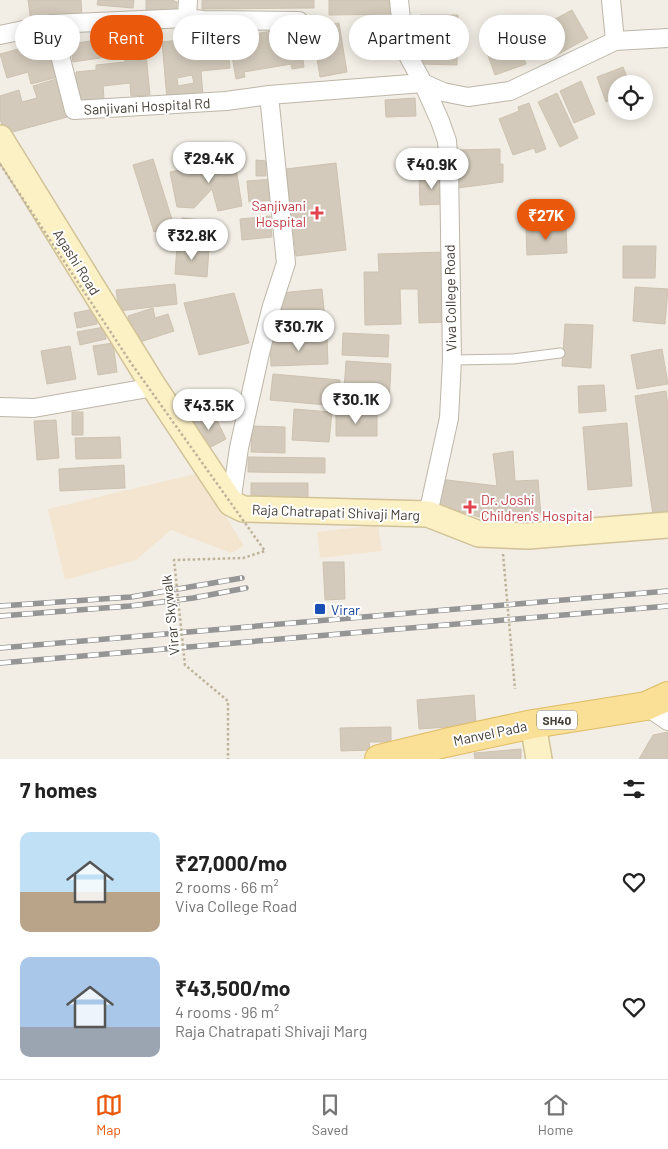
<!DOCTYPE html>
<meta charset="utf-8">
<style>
:root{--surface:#fff;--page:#f2f2f2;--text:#222;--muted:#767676;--line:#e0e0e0;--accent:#ea580c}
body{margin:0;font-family:Barlow,sans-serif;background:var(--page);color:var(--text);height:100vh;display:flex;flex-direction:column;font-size:19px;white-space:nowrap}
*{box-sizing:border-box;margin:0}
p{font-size:16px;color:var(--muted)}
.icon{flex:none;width:28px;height:28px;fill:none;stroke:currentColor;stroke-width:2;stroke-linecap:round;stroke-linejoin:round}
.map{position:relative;height:759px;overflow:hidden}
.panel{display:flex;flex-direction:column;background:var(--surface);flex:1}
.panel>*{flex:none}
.hud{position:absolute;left:15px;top:15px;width:639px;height:45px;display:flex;gap:10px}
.fabs{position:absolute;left:608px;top:75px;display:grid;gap:10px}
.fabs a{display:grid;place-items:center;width:45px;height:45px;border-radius:50%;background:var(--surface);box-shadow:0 2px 12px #0003;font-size:25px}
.price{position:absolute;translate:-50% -42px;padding:0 11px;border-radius:18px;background:#fff;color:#222;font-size:16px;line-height:32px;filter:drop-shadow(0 1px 2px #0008)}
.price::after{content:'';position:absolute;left:50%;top:30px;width:15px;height:11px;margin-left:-8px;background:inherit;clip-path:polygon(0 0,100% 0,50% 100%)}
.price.on{background:var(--accent);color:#fff}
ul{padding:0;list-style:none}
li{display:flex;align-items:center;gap:15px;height:125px;padding:0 20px}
li span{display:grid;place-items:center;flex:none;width:140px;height:100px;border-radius:10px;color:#555}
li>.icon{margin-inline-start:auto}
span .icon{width:60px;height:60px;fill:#fffc;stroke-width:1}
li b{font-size:21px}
h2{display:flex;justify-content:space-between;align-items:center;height:60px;padding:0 20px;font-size:21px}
.pill{padding:0 18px;border-radius:22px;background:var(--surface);box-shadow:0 2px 12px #0003;font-size:18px;line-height:45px}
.pill.on{background:var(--accent);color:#fff}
.dock{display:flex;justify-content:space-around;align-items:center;height:70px;border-top:1px solid var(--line);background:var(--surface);font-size:14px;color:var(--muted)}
.dock a{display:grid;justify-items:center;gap:2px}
.dock .on{color:var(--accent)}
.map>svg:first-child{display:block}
</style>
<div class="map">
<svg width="668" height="759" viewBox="0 0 668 759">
<rect width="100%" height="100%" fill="#f2eee5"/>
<path fill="#f4e5d1" d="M199,473L244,546L231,553L171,530L136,560L65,580L48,509Z
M378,525L382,551L320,558L317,532Z"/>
<path fill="#d3cabb" stroke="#cec2af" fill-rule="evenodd" d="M28,0H81L82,16L31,22Z
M98,0H134L133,8L97,5Z
M146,0H172L177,2L176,12L146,10Z
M202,0H314V8L202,9Z
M329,0H395V14L329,15Z
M572,10L588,38L549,59L533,31Z
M420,15H458L457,65L420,64Z
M369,20L388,21L387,59L367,58Z
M339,23L347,72L320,77L312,28Z
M298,26L304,67L292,69L291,64L244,72L245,77L236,79L229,38L238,36L239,45L250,43L249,35L277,30L279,40L293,38L291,27Z
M513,28L526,64L495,75L482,39Z
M226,35L230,68L201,71L203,95L167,99L162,42ZM192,75L194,83L178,86L177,78Z
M117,37L120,55L73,62L70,44Z
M52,40L62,76L31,84L28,72L7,78L0,54Z
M145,44L150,95L131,96L130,83L103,86L104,99L78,101L76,72L96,70V65L125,62L124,46Z
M623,67L630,84H616V97L606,102L597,77Z
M63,77L71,116L5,134L0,119V96L19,90L22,102L37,98L33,86Z
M581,81L595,114L574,123L560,91Z
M557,93L578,138L560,147L538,102Z
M415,98L416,116L386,117L385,100Z
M529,103L546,149L536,153L534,148L513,155L499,119L519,111L518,107Z
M233,149L242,206L218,211L212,189L194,208L177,207L170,172L222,161L220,152Z
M500,149V164H503V182L458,188L459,150Z
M153,159L174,226L154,232L133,165Z
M256,160L266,161V176H256Z
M336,163L346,250L296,256L286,169Z
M445,174L446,204L420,205L419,175Z
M274,179L276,200L249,202L247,181Z
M270,216L272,237L242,240L240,219Z
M182,218L213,221L211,248L180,245Z
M566,228L567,253L527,255L526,230Z
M177,246L209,249L207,277L175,274Z
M623,246H656L655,278H623Z
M445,252L447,322L419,323L418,289H400L401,324L365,325L364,272H379L378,254Z
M175,284L177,304L119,311L116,290Z
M635,287L668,289L665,324L633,321Z
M322,289L326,330L284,335L280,293Z
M234,293L249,343L199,355L184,303Z
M153,308L155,318L168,314L174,331L137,343L128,316Z
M94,309L97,324L77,328L74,313Z
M565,324L593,325L591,368L562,366Z
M104,327L106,339L80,345L77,332Z
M343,333L389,335L388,357L342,355Z
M327,337L328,364L271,366L270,339Z
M113,343L117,372L98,375L93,346Z
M70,346L76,379L47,384L41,351Z
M662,349L668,384L637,389L631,355Z
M346,361L391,364L389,406L343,404Z
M273,374L340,380L338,406L270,400Z
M604,385L606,411L579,413L578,386Z
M666,391L668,406V519L654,521L635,396Z
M294,409L332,412L329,442L292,440Z
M72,412H83V435H72Z
M213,412L226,439L205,450L191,423Z
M336,414H377V436H336Z
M56,420L59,458L37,460L34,421Z
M627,423L632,486L588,490L583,427Z
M252,426L285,427V453L251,452Z
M120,437L121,458L76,459L75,438Z
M513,451L515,481L538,480L541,516L498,522L435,505L439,479L497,486L493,454Z
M248,457L325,458V473L248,472Z
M124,465L125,488L60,491L59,469Z
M251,483H308V500L251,501Z
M323,562H344L345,599L325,600Z
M474,695L476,725L419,729L417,700Z
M391,727V742H369L370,750L341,751L340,728Z
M668,732V759H639L653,735Z
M521,749V759H475L474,753Z"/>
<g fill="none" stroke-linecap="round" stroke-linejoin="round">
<defs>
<path id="lane" d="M452,360L513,359L560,353"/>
<path id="street" d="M399,0L404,48L423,83L440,121L447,141L449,166L452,360L449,418L428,514
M611,0L615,41L668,38
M187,18L188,0
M52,24L74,110L226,101L269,95L286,263L272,306L260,353L239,448L231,503
M0,35L52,24L187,18L203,20L299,21
M269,95L423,83L443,92L468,97L510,91L615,41
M0,407L34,408L154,387
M646,706L668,721"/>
<path id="secondary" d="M0,138L154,387L231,503L243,509L428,514L479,534L528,536L668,525
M533,724L539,759"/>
<path id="primary" d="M379,759L445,743L533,724L646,706L668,696"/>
</defs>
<use href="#lane" stroke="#bdb6a8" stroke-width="11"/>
<use href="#street" stroke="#bdb6a8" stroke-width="20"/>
<use href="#secondary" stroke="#d1c297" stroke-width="28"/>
<use href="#primary" stroke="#dfbc66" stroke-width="30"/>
<use href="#lane" stroke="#fff" stroke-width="9"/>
<use href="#street" stroke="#fff" stroke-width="18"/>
<use href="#secondary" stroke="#fcf0c5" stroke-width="25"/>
<use href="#primary" stroke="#fadf96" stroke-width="28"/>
<defs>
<path id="rail" d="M0,606L131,597L242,578
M0,616L130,606L193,598L246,588
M0,648L668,591
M0,663L668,606"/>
</defs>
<use href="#rail" stroke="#959595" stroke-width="5.5"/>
<use href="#rail" stroke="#fff" stroke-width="4" stroke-dasharray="11" stroke-linecap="butt"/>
<path stroke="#beb29a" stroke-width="2.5" stroke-dasharray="2.5 2.5" stroke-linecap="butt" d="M0,164L131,363L265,551L243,558L174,560L185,665L228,701V759
M503,554L515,689"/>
</g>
<g fill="#e0444e" stroke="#fff" stroke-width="2">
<path d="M314.5 205.5h5v5h5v5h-5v5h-5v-5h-5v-5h5z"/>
<path d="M467.5 499.5h5v5h5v5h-5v5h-5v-5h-5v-5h5z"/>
</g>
<rect fill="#1a4fb4" stroke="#fff" stroke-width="2" x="314" y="603" width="12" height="12" rx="2.5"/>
<g text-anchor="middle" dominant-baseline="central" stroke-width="4" stroke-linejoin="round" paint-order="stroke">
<rect fill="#fff" stroke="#7c7872" stroke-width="1" x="537" y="710.5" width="40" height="19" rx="4"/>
<g font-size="12" font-weight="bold" fill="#443e35">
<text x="557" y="720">SH40</text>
</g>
<g font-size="14" fill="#443e35" stroke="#fff">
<text transform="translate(147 106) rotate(-3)">Sanjivani Hospital Rd</text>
<text transform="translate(77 262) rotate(58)">Agashi Road</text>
<text transform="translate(450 298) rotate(-91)">Viva College Road</text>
<text transform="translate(336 512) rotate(2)">Raja Chatrapati Shivaji Marg</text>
<text transform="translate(170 615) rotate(-96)">Virar Skywalk</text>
<text transform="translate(490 733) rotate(-12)">Manvel Pada</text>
</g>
<g font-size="14" fill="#be3a42" stroke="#fff" text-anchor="end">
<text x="306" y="205">Sanjivani<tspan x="306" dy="16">Hospital</tspan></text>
<text x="481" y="499" text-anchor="start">Dr. Joshi<tspan x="481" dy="16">Children's Hospital</tspan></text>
</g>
<g font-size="14" fill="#164399" stroke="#fff" text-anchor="start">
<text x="331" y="609">Virar</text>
</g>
</g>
</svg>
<div class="fabs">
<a><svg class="icon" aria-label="locate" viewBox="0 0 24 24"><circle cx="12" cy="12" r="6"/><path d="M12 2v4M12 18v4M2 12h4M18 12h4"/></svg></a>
</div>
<b class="price" style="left:209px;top:184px">₹29.4K</b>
<b class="price" style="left:432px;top:190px">₹40.9K</b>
<b class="price on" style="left:546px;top:241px">₹27K</b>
<b class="price" style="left:192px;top:261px">₹32.8K</b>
<b class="price" style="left:299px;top:352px">₹30.7K</b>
<b class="price" style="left:356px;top:425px">₹30.1K</b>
<b class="price" style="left:209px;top:431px">₹43.5K</b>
<div class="hud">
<a class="pill">Buy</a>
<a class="pill on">Rent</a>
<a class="pill">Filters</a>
<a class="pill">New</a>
<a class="pill">Apartment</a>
<a class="pill">House</a>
</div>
</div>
<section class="panel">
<h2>7 homes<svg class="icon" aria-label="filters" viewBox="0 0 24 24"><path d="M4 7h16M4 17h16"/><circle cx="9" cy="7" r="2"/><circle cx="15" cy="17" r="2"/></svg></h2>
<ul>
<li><span style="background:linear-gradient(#bfe0f5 60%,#b9a48a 0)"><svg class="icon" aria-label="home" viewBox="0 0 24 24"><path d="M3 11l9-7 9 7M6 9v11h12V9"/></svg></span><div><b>₹27,000/mo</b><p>2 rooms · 66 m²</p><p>Viva College Road</p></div><svg class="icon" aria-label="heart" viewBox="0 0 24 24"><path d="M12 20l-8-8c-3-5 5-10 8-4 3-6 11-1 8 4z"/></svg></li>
<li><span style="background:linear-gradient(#a9c7e8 70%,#9aa5b1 0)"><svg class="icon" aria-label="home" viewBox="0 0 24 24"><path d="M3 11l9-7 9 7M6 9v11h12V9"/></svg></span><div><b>₹43,500/mo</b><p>4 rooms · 96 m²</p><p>Raja Chatrapati Shivaji Marg</p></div><svg class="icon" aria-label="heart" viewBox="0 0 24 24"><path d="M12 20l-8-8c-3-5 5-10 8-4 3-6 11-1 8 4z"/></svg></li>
</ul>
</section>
<nav class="dock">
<a class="on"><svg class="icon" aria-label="map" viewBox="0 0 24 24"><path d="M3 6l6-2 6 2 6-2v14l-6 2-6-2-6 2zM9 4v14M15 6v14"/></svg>Map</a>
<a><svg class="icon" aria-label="saved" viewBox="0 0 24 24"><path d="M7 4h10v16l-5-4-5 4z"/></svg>Saved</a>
<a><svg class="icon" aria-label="home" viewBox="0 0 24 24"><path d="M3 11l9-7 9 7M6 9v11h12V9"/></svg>Home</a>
</nav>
